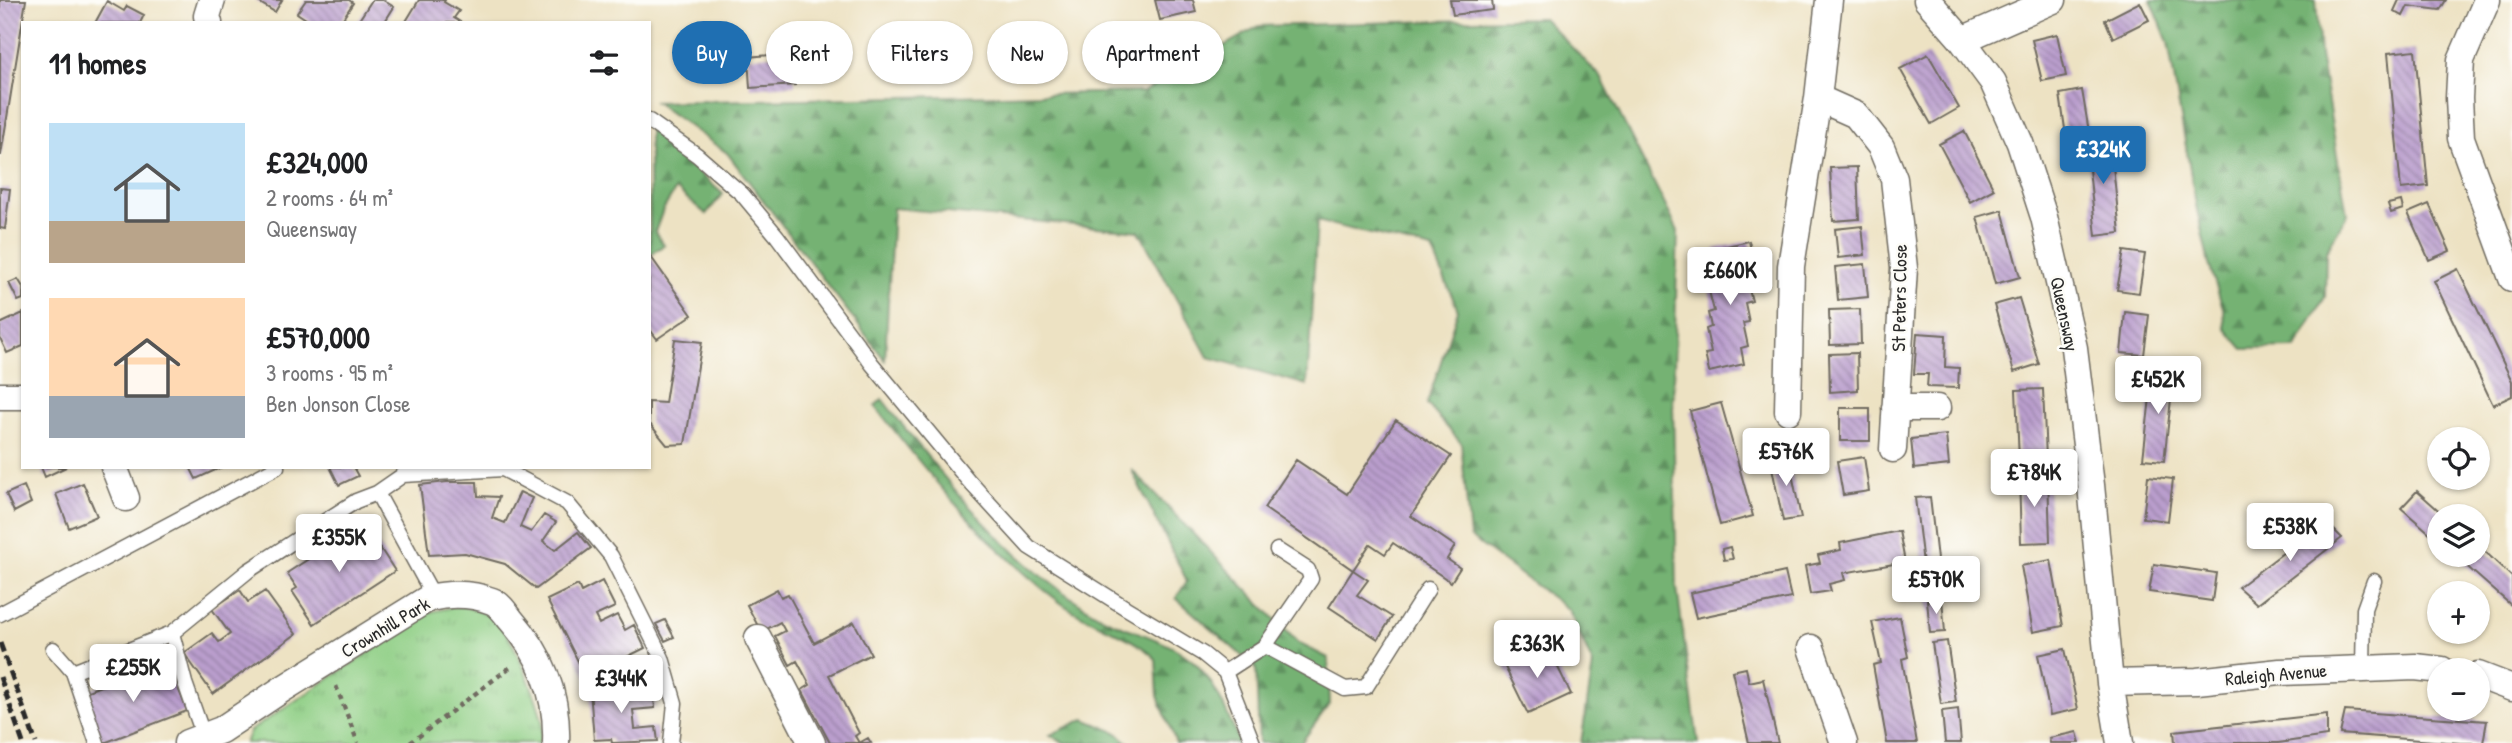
<!DOCTYPE html>
<meta charset="utf-8">
<style>
:root{--surface:#fff;--page:#f6f6f6;--text:#202124;--muted:#757577;--accent:#1f6fb2}
body{margin:0;font-family:"Patrick Hand",sans-serif;background:var(--page);color:var(--text);height:100vh;display:flex;flex-direction:column;font-size:26px;white-space:nowrap}
*{box-sizing:border-box;margin:0}
p{font-size:23px;color:var(--muted)}
.icon{flex:none;width:38px;height:38px;fill:none;stroke:currentColor;stroke-width:2;stroke-linecap:round;stroke-linejoin:round}
.map{position:relative;flex:1;overflow:hidden}
.drawer{position:absolute;left:21px;top:21px;width:630px;height:448px;display:flex;flex-direction:column;background:var(--surface);border-radius:0px;box-shadow:0 2px 5px #0004}
.drawer>*{flex:none}
.guide{position:absolute;left:672px;top:21px;width:665px;height:63px;display:flex;gap:14px}
.fabs{position:absolute;left:2427px;top:427px;display:grid;gap:14px}
.fabs a{display:grid;place-items:center;width:63px;height:63px;border-radius:50%;background:var(--surface);box-shadow:0 2px 5px #0004;font-size:35px}
.price{position:absolute;translate:-50% -60px;padding:0 16px;border-radius:7px;background:#fff;color:#222;font-size:23px;line-height:46px;filter:drop-shadow(0 2px 4px #0008)}
.price::after{content:'';position:absolute;left:50%;top:42px;width:21px;height:16px;margin-left:-10px;background:inherit;clip-path:polygon(0 0,100% 0,50% 100%)}
.price.selected{background:var(--accent);color:#fff}
ul{padding:0;list-style:none}
li{display:flex;align-items:center;gap:21px;height:175px;padding:0 28px}
li span{display:grid;place-items:center;flex:none;width:196px;height:140px;border-radius:0px;color:#555}
li>.icon{margin-inline-start:auto}
span .icon{width:84px;height:84px;fill:#fffc;stroke-width:1}
li b{font-size:30px}
h2{display:flex;justify-content:space-between;align-items:center;height:84px;padding:0 28px;font-size:30px}
.chip{padding:0 24px;border-radius:32px;background:var(--surface);box-shadow:0 2px 5px #0004;font-size:24px;line-height:63px}
.chip.selected{background:var(--accent);color:#fff}
.map>svg:first-child{display:block}
</style>
<div class="map">
<svg width="2512" height="743" viewBox="0 0 2512 743">
<defs>
<pattern id="grass-tufts" width="24" height="20" patternUnits="userSpaceOnUse" patternTransform="scale(1.75)"><rect width="24" height="20" fill="#90cf86"/><path d="M3 7l-1-3M5 7V3M7 7l1-3M15 17l-1-3M17 17v-4M19 17l1-3" fill="none" stroke="#7cb274"/></pattern>
<pattern id="forest-firs" width="22" height="20" patternUnits="userSpaceOnUse" patternTransform="scale(1.75)"><rect width="22" height="20" fill="#74b273"/><path d="M5 1l3.5 6h-7zM16 11l3.5 6h-7z" fill="#5f915f"/></pattern>
<pattern id="building-back-hatch" width="6" height="6" patternUnits="userSpaceOnUse" patternTransform="scale(1.75)"><rect width="6" height="6" fill="#ba9ecd"/><path d="M-1 5l2 2M0 0l6 6M5-1l2 2" fill="none" stroke="#9781a7"/></pattern>
</defs>
<rect width="100%" height="100%" fill="#fdfcf7"/>
<filter id="ink" filterUnits="userSpaceOnUse"><feTurbulence type="fractalNoise" baseFrequency=".0143" numOctaves="2"/><feDisplacementMap in="SourceGraphic" scale="14" xChannelSelector="R" yChannelSelector="G"/><feConvolveMatrix kernelMatrix="1 2 1 2 8 2 1 2 1" color-interpolation-filters="sRGB"/></filter>
<filter id="wash" filterUnits="userSpaceOnUse"><feTurbulence type="fractalNoise" baseFrequency=".00686" numOctaves="4" result="noise"/><feDisplacementMap in="SourceGraphic" scale="28" xChannelSelector="R" yChannelSelector="G"/><feGaussianBlur stdDeviation="1.57" result="paint"/><feColorMatrix in="noise" values="0 0 0 0 0 0 0 0 0 0 0 0 0 0 0 0 0 1.4 0 .05"/><feComposite in="paint" operator="in"/></filter>
<g filter="url(#wash)">
<rect width="100%" height="100%" fill="#ede2c3"/>
<path fill="url(#grass-tufts)" stroke="#5e7d58" stroke-width="2" d="M458,606C472,608 487,612 498,622C513,637 538,700 542,721C543,728 541,736 540,743H245L250,731L430,612Z"/>
<path fill="url(#forest-firs)" stroke="#506e4f" stroke-width="2" d="M2151,0H2316L2320,55L2347,214L2326,252L2325,297L2296,348L2243,349L2225,328L2224,311L2209,264L2196,205L2168,42Z
M1543,18L1601,77L1678,231L1673,403L1677,588L1698,743H1581L1593,665L1569,610L1470,537L1461,443L1427,404L1458,310L1432,249L1317,221L1307,385L1208,357L1139,231L893,208L885,360L727,153L655,102L1143,92L1259,26Z
M649,129L723,194L706,214L676,189L663,210L655,232L664,245L650,255Z
M882,399C930,460 978,524 1039,574C1061,591 1085,609 1110,621C1138,634 1174,642 1196,664C1217,685 1228,716 1240,743H1176L1158,696L1156,659C1132,634 1089,624 1061,603C987,547 931,478 875,406Z
M1131,469L1298,643L1328,658L1330,703L1301,743H1259L1256,668L1176,598L1187,581Z
M1084,719L1116,732L1129,743H1065L1050,735Z"/>
<g id="blocks">
<path fill="url(#building-back-hatch)" d="M0,0H26L1,155H0Z
M255,0H282L275,12Z
M306,0H349L353,3L340,23H312L297,13Z
M372,0H383L394,7L384,23H357Z
M419,0H445L444,2L459,11L454,18L462,23H405Z
M1155,0H1193L1196,12L1160,20Z
M1450,0H1492L1493,10L1453,15Z
M2399,0H2446L2440,10L2408,6L2403,16L2394,11Z
M107,1L124,11L127,6L144,15L140,23H95Z
M2140,2L2149,20L2113,38L2105,20Z
M2057,34L2066,76L2042,81L2032,40Z
M2415,50L2428,186L2401,189L2388,53Z
M792,53L795,85L750,88L748,57Z
M1928,54L1959,108L1931,124L1900,69Z
M2082,90L2089,132L2066,136L2060,94Z
M1964,131L1994,189L1970,202L1939,144Z
M2110,137L2120,233L2096,236L2086,140Z
M1857,167L1859,219L1833,221L1830,168Z
M0,188L10,189L5,229L0,228Z
M2401,201L2403,209L2391,213L2388,204Z
M2429,204L2450,251L2429,260L2408,213Z
M2002,210L2020,277L1995,284L1977,217Z
M1862,226L1865,255L1838,258L1835,229Z
M1749,241L1754,263L1749,264L1752,281L1747,282L1752,301L1745,303L1749,322L1743,323L1748,346L1741,348L1744,364L1709,372L1705,354L1711,353L1706,329L1711,327L1708,313L1714,311L1709,291L1716,290L1712,272L1719,270L1714,249Z
M2124,251L2145,254L2139,293L2117,290Z
M649,254L692,315L657,339L649,328Z
M1865,264L1868,297L1838,300L1835,267Z
M2458,269L2512,381V396L2493,405L2434,281Z
M18,279L23,287V299L18,301L9,283Z
M2019,298L2039,364L2014,372L1994,305Z
M1860,309L1861,344L1830,345L1829,310Z
M2125,312L2149,315L2144,355L2121,353Z
M23,313V346L7,353L0,338V324Z
M1917,333L1946,335L1945,367L1959,368L1958,388L1927,387L1928,374H1914Z
M675,339L702,342L685,444L667,445L649,423V402L665,403Z
M1857,353L1858,390L1830,392L1829,354Z
M2153,371L2174,373L2164,461L2143,459Z
M2043,389L2046,459L2019,460L2016,390Z
M1721,403L1753,516L1720,525L1690,411Z
M1840,408H1870V441H1840Z
M1396,420L1451,456L1411,516L1455,546L1447,559L1460,568L1451,582L1393,543L1385,554L1370,544L1353,570L1264,508L1296,460L1347,494Z
M1946,435L1949,465L1914,469L1911,439Z
M1788,454L1801,518L1783,521L1770,458Z
M1864,457L1869,491L1843,495L1837,461Z
M41,467H66L45,477Z
M190,467H222L196,479Z
M330,467H353L358,476L339,485Z
M2048,474L2050,542L2021,543L2019,475Z
M2148,476L2173,479L2168,521L2143,518Z
M447,482H477L478,496L499,497L492,518L505,523L520,492L532,498L520,527L531,532L544,515L556,522L543,541L555,550L578,532L591,548L536,589L505,564L465,553L429,555L420,485Z
M83,483L97,516L69,528L56,494Z
M24,486L31,503L14,512L6,494Z
M2417,491L2445,516H2440V542L2401,508Z
M1930,497L1940,586L1926,588L1915,498Z
M2325,521L2342,538L2257,604L2238,587Z
M359,526L371,542L375,540L395,571L314,624L292,591L297,588L287,573Z
M1899,531L1905,562L1843,573L1845,580L1829,584L1831,591L1810,594L1805,566L1820,563L1818,555L1841,550L1840,543Z
M2478,545L2512,577V606L2454,555H2478Z
M1730,547L1733,559L1724,560L1722,549Z
M2051,560L2063,626L2033,632L2021,566Z
M2154,564L2216,573L2212,601L2149,592Z
M1353,570L1368,580L1357,595L1392,617L1378,639L1329,607Z
M1785,572L1791,598L1696,618L1690,593Z
M602,581L615,607L595,616L599,624L617,615L625,630L634,625L645,648L586,677L547,600L578,585L581,592Z
M777,589L781,597L788,594L814,643L854,622L871,654L829,675L859,733L855,736L859,743L868,738L871,743H830L802,690L810,685L797,661L790,665L775,636L785,631L780,622L761,632L747,605Z
M240,590L248,602L265,591L296,634L213,694L184,653L212,633L219,642L230,634L212,609Z
M1942,599L1945,632L1930,633L1927,600Z
M1900,617L1908,657L1902,659L1917,743H1887L1873,665L1881,663L1872,622Z
M665,620L674,637L665,641L656,624Z
M1947,641L1956,702L1941,704L1932,643Z
M1547,645L1571,694L1528,714L1504,665Z
M2065,649L2078,709L2050,715L2038,655Z
M169,665L187,711L104,743L77,695L140,671L146,686L156,683L152,671Z
M1746,668L1749,682L1763,679L1778,743H1749L1732,671Z
M627,687V692L653,690L655,708L633,710L635,729L656,727L658,741L612,743L611,739L594,740L590,690Z
M1958,709L1961,743H1945L1942,711Z
M2345,711L2487,721L2483,743H2460L2340,734Z
M2327,714V736L2278,743H2175L2174,731Z
M2077,732L2080,743H2050L2049,738Z"/>
</g>
</g>
<g filter="url(#ink)">
<use href="#blocks" fill-opacity="0" stroke="#6f6b60" stroke-width="2"/>
<g fill="none" stroke-linecap="round" stroke-linejoin="round">
<defs>
<path id="service" d="M649,121L697,155L742,194L777,236L872,364L968,480L1029,547L1126,608L1203,654L1225,672L1253,743
M377,493L403,475L503,469L567,503L611,556L662,658L675,703L671,743
M0,614L277,467
M172,633L185,683L204,737
M1265,646L1345,689L1366,687L1428,589
M53,649L73,672
M2363,669L2364,609L2374,581
M1225,672L1265,646L1311,579L1308,570L1277,550
M97,743L73,672L172,633L248,571L356,501L377,493L434,597"/>
<path id="minor" d="M1829,0L1818,98L1856,115L1881,147L1894,179L1904,268L1893,449
M1927,0L1962,40L1993,82L2020,143L2044,217L2074,348L2091,485L2110,683L2120,743
M2487,0L2461,60L2459,98L2461,138L2512,278
M209,23L207,16L212,0
M1962,40L2053,0
M0,396H23
M1895,408H1937
M1788,411L1791,266L1818,98
M114,467L126,498
M758,638L812,743
M1811,648L1844,743
M2478,675L2512,688
M2110,683L2197,681L2280,672L2338,670L2415,667L2442,670
M187,743L221,730L281,690L429,598C451,593 471,593 492,601C500,604 506,614 511,620C542,655 558,696 556,743"/>
</defs>
<use href="#service" stroke="#6f6b60" stroke-width="17"/>
<use href="#minor" stroke="#6f6b60" stroke-width="29"/>
<path stroke="#6f6b60" stroke-width="4.5" stroke-dasharray="5 5" stroke-linecap="butt" d="M336,686L358,743
M410,743L513,665"/>
<use href="#service" stroke="#fff" stroke-width="14"/>
<use href="#minor" stroke="#fff" stroke-width="26"/>
<path stroke="#2b2b2b" stroke-width="5" stroke-dasharray="10 5" stroke-linecap="butt" d="M0,643L36,743
M0,677L23,743"/>
</g>
</g>
<g text-anchor="middle" dominant-baseline="central" stroke-width="5" stroke-linejoin="round" paint-order="stroke">
<g font-size="19" fill="#2b2b2b" stroke="#fdfcf7">
<text transform="translate(1899 298) rotate(-89)">St Peters Close</text>
<text transform="translate(2065 314) rotate(78)">Queensway</text>
<text transform="translate(385 627) rotate(-31)">Crownhill Park</text>
<text transform="translate(2276 674) rotate(-5)">Raleigh Avenue</text>
</g>
</g>
</svg>
<div class="fabs">
<a><svg class="icon" aria-label="locate" viewBox="0 0 24 24"><circle cx="12" cy="12" r="6"/><path d="M12 2v4M12 18v4M2 12h4M18 12h4"/></svg></a>
<a><svg class="icon" aria-label="layers" viewBox="0 0 24 24"><path d="M12 4l9 5-9 5-9-5zM3 14l9 5 9-5"/></svg></a>
<a>+</a>
<a>−</a>
</div>
<b class="price selected" style="left:2103px;top:186px">£324K</b>
<b class="price" style="left:1730px;top:307px">£660K</b>
<b class="price" style="left:2158px;top:416px">£452K</b>
<b class="price" style="left:1786px;top:488px">£576K</b>
<b class="price" style="left:2034px;top:509px">£784K</b>
<b class="price" style="left:2290px;top:563px">£538K</b>
<b class="price" style="left:339px;top:574px">£355K</b>
<b class="price" style="left:1936px;top:616px">£570K</b>
<b class="price" style="left:1537px;top:680px">£363K</b>
<b class="price" style="left:133px;top:704px">£255K</b>
<b class="price" style="left:621px;top:715px">£344K</b>
<div class="guide">
<a class="chip selected">Buy</a>
<a class="chip">Rent</a>
<a class="chip">Filters</a>
<a class="chip">New</a>
<a class="chip">Apartment</a>
</div>
<section class="drawer">
<h2>11 homes<svg class="icon" aria-label="filters" viewBox="0 0 24 24"><path d="M4 7h16M4 17h16"/><circle cx="9" cy="7" r="2"/><circle cx="15" cy="17" r="2"/></svg></h2>
<ul>
<li><span style="background:linear-gradient(#bfe0f5 70%,#b9a48a 0)"><svg class="icon" aria-label="home" viewBox="0 0 24 24"><path d="M3 11l9-7 9 7M6 9v11h12V9"/></svg></span><div><b>£324,000</b><p>2 rooms · 64 m²</p><p>Queensway</p></div></li>
<li><span style="background:linear-gradient(#ffd9b3 70%,#9aa5b1 0)"><svg class="icon" aria-label="home" viewBox="0 0 24 24"><path d="M3 11l9-7 9 7M6 9v11h12V9"/></svg></span><div><b>£570,000</b><p>3 rooms · 95 m²</p><p>Ben Jonson Close</p></div></li>
</ul>
</section>
</div>
